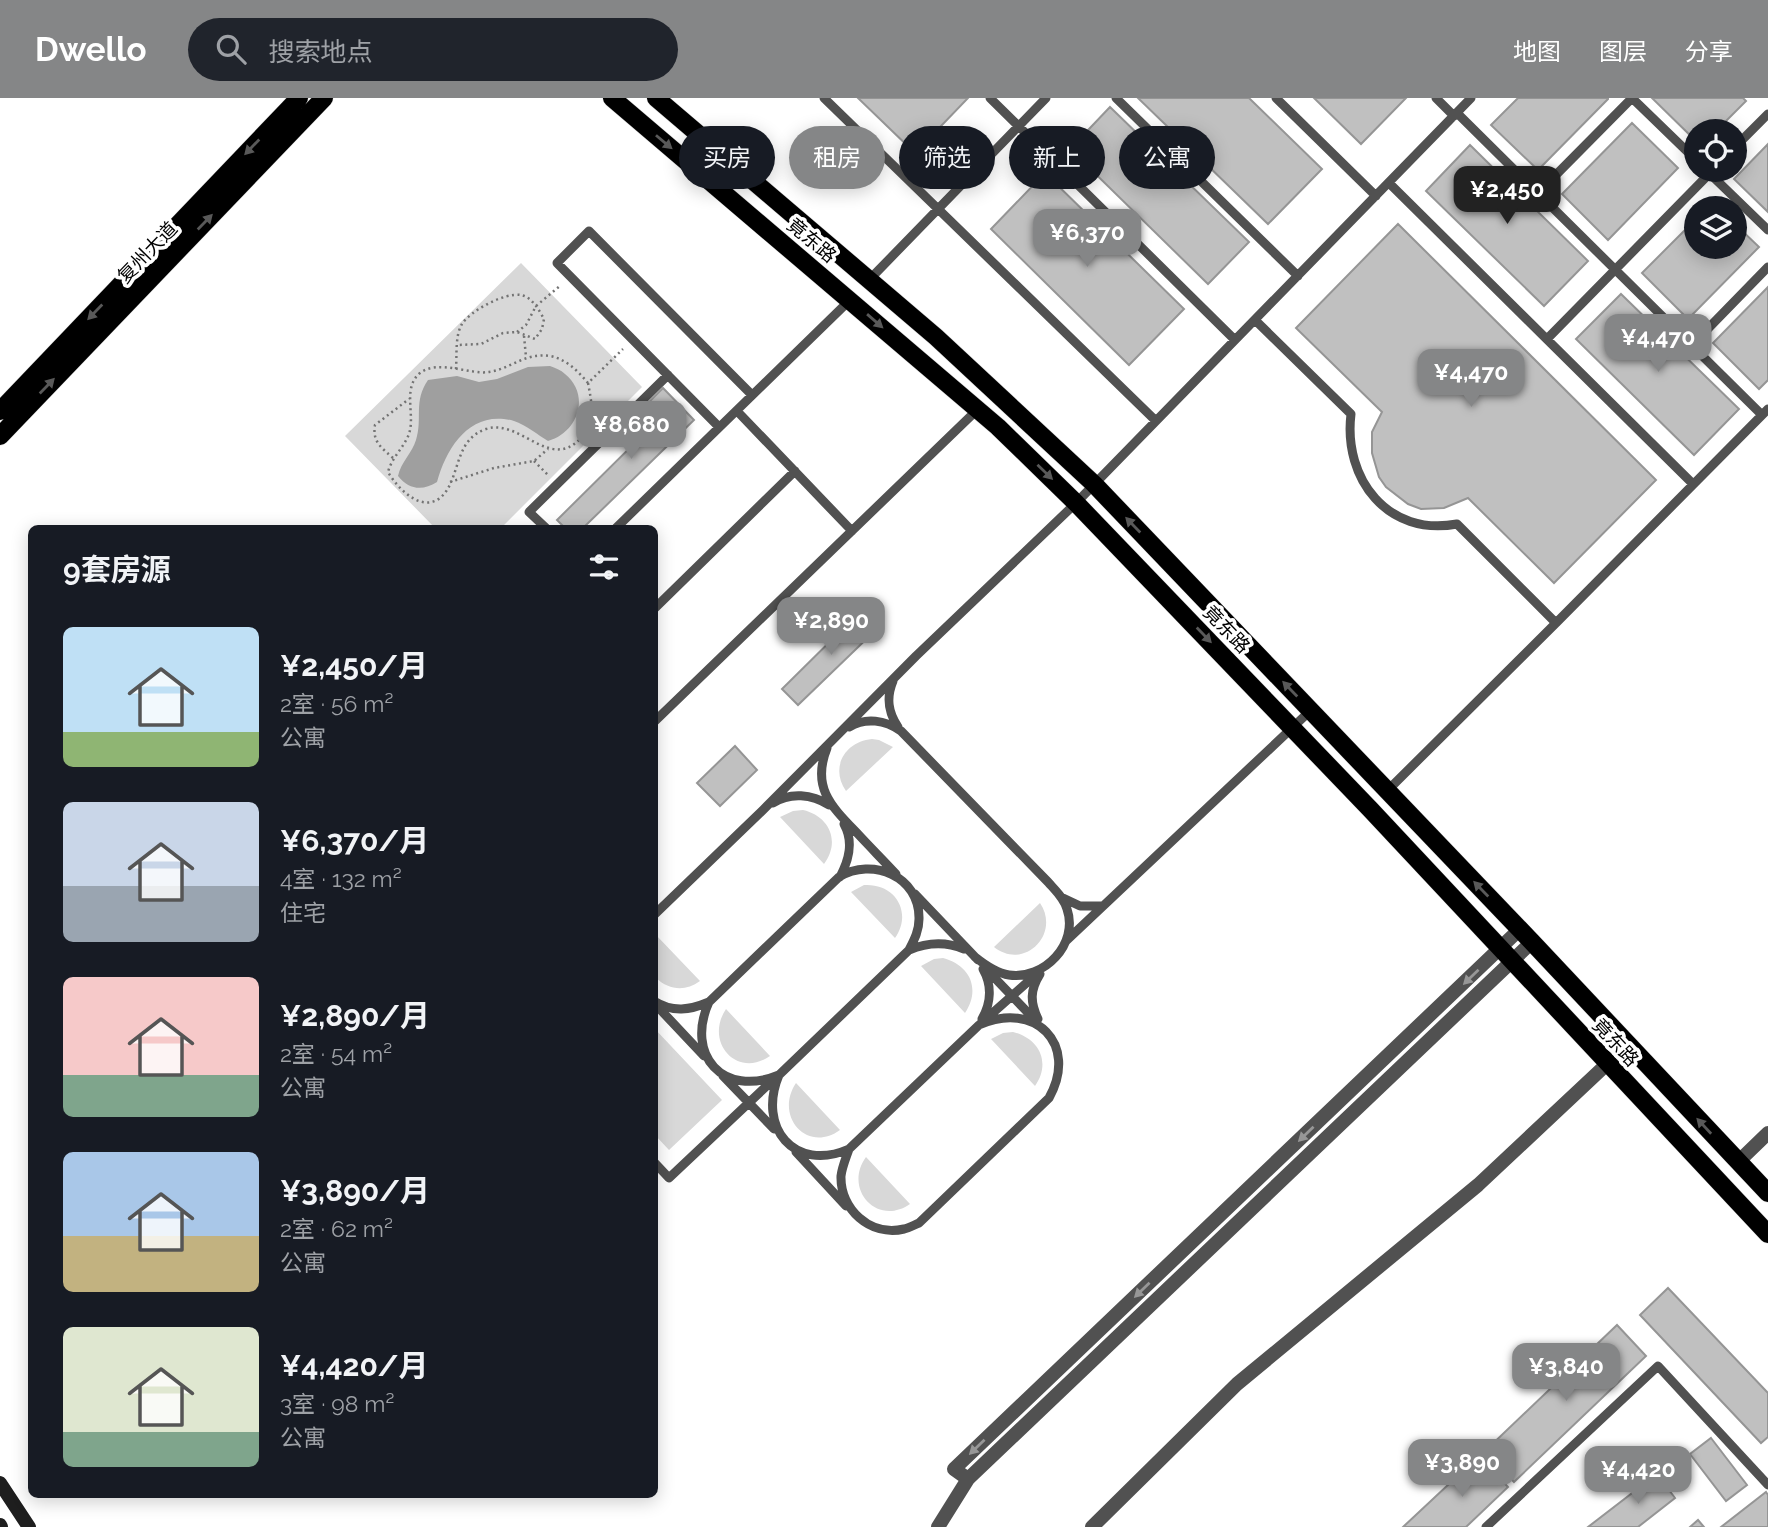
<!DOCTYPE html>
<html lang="zh">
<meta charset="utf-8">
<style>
:root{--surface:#171b24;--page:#20242c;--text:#f1f3f6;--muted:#9ea1a6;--accent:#858687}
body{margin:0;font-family:Raleway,"Noto Sans SC",sans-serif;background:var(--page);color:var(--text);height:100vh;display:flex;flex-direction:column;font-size:26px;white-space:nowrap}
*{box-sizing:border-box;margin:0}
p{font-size:23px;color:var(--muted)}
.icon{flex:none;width:38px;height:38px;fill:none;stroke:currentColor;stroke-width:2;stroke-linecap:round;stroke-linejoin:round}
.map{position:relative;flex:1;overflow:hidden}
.panel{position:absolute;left:28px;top:427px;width:630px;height:973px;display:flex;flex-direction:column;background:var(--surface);border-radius:10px;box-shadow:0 4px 18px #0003}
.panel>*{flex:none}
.banner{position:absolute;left:679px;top:28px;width:665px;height:63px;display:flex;gap:14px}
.tools{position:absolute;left:1684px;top:21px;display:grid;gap:14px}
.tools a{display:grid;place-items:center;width:63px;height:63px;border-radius:50%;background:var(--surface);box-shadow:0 4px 18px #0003;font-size:35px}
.price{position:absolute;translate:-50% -60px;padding:0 16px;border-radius:14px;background:var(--accent);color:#fff;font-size:23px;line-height:46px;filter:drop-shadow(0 2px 4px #0008)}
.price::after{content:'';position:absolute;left:50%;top:42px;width:21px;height:16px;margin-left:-10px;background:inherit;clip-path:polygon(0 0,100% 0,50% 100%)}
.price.active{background:#222;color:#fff}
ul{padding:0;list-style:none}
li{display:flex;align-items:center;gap:21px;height:175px;padding:0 35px}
li span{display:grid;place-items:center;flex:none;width:196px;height:140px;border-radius:10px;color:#555}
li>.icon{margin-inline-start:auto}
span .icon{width:84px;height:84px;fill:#fffc;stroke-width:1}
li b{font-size:30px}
h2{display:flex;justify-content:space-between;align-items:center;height:84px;padding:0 35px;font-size:30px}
.pill{padding:0 24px;border-radius:32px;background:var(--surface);box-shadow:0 4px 18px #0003;font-size:24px;line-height:63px}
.pill.active{background:var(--accent);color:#fff}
header{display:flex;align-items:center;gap:42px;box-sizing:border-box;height:98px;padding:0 35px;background:var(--accent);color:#fff}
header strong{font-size:33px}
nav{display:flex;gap:38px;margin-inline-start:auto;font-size:24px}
.search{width:490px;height:63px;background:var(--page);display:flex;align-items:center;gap:18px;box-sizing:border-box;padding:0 24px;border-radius:38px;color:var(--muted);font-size:26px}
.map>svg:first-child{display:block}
</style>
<header>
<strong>Dwello</strong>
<div class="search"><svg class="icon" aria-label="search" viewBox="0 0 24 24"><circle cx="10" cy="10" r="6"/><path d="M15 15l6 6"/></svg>搜索地点</div>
<nav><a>地图</a><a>图层</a><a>分享</a></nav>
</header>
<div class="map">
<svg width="1768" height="1429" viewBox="0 0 1768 1429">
<rect width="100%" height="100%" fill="#fff"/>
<path fill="#d8d8d8" d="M521,165L642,289L501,430H435L345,338Z
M872,641L879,642L893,649L846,693C830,670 844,644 872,641Z
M803,712C829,718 841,743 824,766L780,719L793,713Z
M864,787C895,785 913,814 895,840L851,794Z
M1040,805C1061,836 1024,873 994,849Z
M656,837L700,883C685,894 669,892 656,880Z
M943,860C970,867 981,891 965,915L921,868L934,861Z
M726,911L770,958C737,981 704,944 726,911Z
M654,930L722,1002L669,1052L655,1037Z
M1013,934C1040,941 1051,965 1035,988L991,941L1003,935Z
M796,985L840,1032C807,1056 774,1018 796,985Z
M866,1059L910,1106C877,1129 843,1091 866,1059Z"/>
<path fill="#9f9f9f" d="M550,268C555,270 561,272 565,276C591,297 578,335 548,343C538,337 526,327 514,323C471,311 447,348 437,384C423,393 409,392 398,378C401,364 412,355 416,342C423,320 413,304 428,282L457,278L479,284L497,281L528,269Z"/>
<path fill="#c0c0c0" stroke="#959595" stroke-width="2" d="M858,0H968L915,55Z
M1138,0H1249L1322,71L1268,126Z
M1314,0H1406L1361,46Z
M1518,0H1608V1L1538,72L1491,27Z
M1652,0H1743L1746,3L1716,33H1696V43Z
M1110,9L1249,144L1208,186L1070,51Z
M1632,25L1678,70L1608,142L1562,96Z
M1768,46V114L1734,81Z
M1470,47L1588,163L1544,208L1426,93Z
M1045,75L1184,211L1129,267L991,131Z
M1696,121V149H1734V125L1759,149L1688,221L1642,175Z
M1398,126L1656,382L1554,485L1468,400L1444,410L1421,411L1408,406L1386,389L1379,379L1372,355V334L1382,314L1296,230Z
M1768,189V282L1759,291L1713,245Z
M1621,196L1739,311L1694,357L1576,241Z
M663,290L694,322L583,430H565L557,422L657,323L644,309Z
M863,511L880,528L798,607L782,591Z
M735,648L757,672L720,708L697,685Z
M1668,1190L1768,1295V1339L1761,1345L1640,1217Z
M1617,1227L1646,1258L1514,1384L1485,1353Z
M1711,1340L1747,1387L1726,1403L1690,1356Z
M1479,1358L1508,1389L1466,1429H1403Z
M1657,1376L1675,1400L1638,1429H1588Z
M1766,1394L1768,1397V1429H1721Z
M1698,1422L1704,1429H1690Z"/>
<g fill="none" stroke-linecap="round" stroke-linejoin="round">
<defs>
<path id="primary" d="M612,0L998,329L1076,405L1370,711L1768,1136
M656,0L936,239L1094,386L1532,844L1768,1095
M0,313L299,0
M0,338L324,0"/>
</defs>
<use href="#primary" stroke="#dbdbdb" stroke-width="19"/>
<path stroke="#737373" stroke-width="2.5" stroke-dasharray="2 3.5" stroke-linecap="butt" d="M517,234L526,227L536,208L561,187
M524,238L526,259
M456,271C457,257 455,237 462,226C470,213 505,194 521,197C532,199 539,212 544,221L542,231L535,241L517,234L503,235L481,246L458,247
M588,285C578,273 566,261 550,258C526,254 510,271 489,274C470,277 438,261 420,275C403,289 414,314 410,332C407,347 392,358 388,374C399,393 428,421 447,392C460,371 457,341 486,331C520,320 549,373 580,341C596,324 592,306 588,285L623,251
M393,360C382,350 372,344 375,327L409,301
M534,363L549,378
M450,384L494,370L534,363L548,351"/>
<path stroke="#515151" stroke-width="9" d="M824,0L1156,323
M990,0L1235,242
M1116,0L1298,178
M1276,0L1376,98
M1436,0L1454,18
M1632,0L1696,62
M1457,15L1762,317
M1734,50L1768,16
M1707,73L1768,132
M1389,85L1693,386
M1538,95L1632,0
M869,182L1046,0
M1255,222L1351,316C1343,381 1388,439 1457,426L1556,525L1768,311
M1547,241L1713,72
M1692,247L1768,169
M737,313L852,433
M719,329L557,165L589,133L752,297
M546,430L529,414L668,277
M616,430L850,202
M654,511L795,373
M893,583C886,600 888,614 898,629
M654,624L977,312
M849,629C866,619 885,622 901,633L1048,784C1055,792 1064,800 1067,811C1079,846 1044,882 1009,877C996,875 985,867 975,859
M827,650C811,690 832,709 858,736C870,749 883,762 896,776
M1387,693L1556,525
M773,705C790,694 812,696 829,707
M840,779C849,762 854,744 844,726
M915,796L978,862
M1063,800L1080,808H1103
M654,817L763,712L916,558L1076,405L1471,0
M1066,843L1310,613
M909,852C928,844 945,843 964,851
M987,872L1036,923
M654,903C673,915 690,912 709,904L839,779C872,759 920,778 919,821C919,833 914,842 909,852L779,977C723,1000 685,957 709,904
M656,907L704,958
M982,921C991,905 992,887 983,871
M1038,921C1030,904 1030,892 1040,876
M779,977C757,1029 794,1075 849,1051L979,927L1039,874
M723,978L774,1031
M849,1051C846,1060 842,1069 841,1078C840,1111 870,1139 904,1131C909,1130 914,1127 919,1125L1049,1000C1079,946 1035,902 979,927
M796,1054L846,1108
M654,1064L669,1080L772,983
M1486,1429L1658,1268L1768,1387"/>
<path stroke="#515151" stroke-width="14" d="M1520,831L954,1371L968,1381L1532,844
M1738,1064L1768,1035
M938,1429L968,1381
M1092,1429L1237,1286L1478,1087L1607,966"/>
<path stroke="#1e1e1e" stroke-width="14" d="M0,1385L29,1429
M0,1427L1,1429"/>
<use href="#primary" stroke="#000" stroke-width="18"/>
</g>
<defs><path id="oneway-solid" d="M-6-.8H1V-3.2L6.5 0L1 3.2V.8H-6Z" transform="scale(1.75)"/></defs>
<g fill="#595959">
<use href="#oneway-solid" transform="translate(664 44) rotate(40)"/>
<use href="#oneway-solid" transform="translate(252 49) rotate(134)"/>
<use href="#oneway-solid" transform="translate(205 124) rotate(-46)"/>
<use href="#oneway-solid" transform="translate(95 214) rotate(134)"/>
<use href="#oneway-solid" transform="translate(875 223) rotate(41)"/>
<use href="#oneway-solid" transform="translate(47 288) rotate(-46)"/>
<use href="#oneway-solid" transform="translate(1045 374) rotate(44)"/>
<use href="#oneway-solid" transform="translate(1133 427) rotate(-134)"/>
<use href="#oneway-solid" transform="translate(1204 537) rotate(46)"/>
<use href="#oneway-solid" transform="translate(1290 591) rotate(-134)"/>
<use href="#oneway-solid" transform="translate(1481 791) rotate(-134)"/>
<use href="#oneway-solid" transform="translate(1704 1028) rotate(-133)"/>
</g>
<g fill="#979797">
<use href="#oneway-solid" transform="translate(1471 879) rotate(136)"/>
<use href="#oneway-solid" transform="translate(1306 1036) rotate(136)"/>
<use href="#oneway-solid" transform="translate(1142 1192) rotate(136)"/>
<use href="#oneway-solid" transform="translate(977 1349) rotate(136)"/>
</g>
<g text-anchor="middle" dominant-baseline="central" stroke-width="7" stroke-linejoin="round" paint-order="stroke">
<g font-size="19" fill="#000" stroke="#fff">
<text transform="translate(812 142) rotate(40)">竟东路</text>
<text transform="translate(147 154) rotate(-46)">复州大道</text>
<text transform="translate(1227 531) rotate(46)">竟东路</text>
<text transform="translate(1616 944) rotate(47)">竟东路</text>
</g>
</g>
</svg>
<div class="tools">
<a><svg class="icon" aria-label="locate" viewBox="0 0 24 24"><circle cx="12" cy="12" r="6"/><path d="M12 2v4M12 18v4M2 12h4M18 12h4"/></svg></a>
<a><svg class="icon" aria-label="layers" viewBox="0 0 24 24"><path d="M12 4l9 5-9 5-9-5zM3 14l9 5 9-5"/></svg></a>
</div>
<b class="price active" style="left:1507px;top:128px">¥2,450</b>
<b class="price" style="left:1087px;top:171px">¥6,370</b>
<b class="price" style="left:1658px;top:276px">¥4,470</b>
<b class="price" style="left:1471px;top:311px">¥4,470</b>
<b class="price" style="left:631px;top:363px">¥8,680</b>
<b class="price" style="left:831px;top:559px">¥2,890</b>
<b class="price" style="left:1566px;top:1305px">¥3,840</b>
<b class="price" style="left:1462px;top:1401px">¥3,890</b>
<b class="price" style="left:1638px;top:1408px">¥4,420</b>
<div class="banner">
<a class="pill">买房</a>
<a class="pill active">租房</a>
<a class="pill">筛选</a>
<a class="pill">新上</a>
<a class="pill">公寓</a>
</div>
<section class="panel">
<h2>9套房源<svg class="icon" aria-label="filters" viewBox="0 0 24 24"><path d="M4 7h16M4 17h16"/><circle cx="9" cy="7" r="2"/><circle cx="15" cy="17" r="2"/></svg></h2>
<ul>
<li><span style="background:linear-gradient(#bfe0f5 75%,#8fb573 0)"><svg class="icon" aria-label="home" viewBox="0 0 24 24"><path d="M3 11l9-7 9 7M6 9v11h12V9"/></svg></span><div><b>¥2,450/月</b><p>2室 · 56 m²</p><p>公寓</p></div></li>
<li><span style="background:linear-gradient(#c9d6e8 60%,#9aa5b1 0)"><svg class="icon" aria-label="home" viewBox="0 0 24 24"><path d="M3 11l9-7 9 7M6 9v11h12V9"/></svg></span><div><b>¥6,370/月</b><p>4室 · 132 m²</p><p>住宅</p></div></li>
<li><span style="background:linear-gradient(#f6c9c9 70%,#7fa58c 0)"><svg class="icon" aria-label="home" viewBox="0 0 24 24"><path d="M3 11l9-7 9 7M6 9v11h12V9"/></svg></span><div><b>¥2,890/月</b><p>2室 · 54 m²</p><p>公寓</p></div></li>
<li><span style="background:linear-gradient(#a9c7e8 60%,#c2b280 0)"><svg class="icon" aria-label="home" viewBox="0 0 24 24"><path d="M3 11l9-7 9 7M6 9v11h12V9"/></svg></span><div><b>¥3,890/月</b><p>2室 · 62 m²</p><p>公寓</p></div></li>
<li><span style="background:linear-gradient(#dfe7d0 75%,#7fa58c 0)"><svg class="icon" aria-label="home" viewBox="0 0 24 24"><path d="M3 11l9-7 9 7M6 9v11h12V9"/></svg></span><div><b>¥4,420/月</b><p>3室 · 98 m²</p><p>公寓</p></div></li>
</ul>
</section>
</div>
